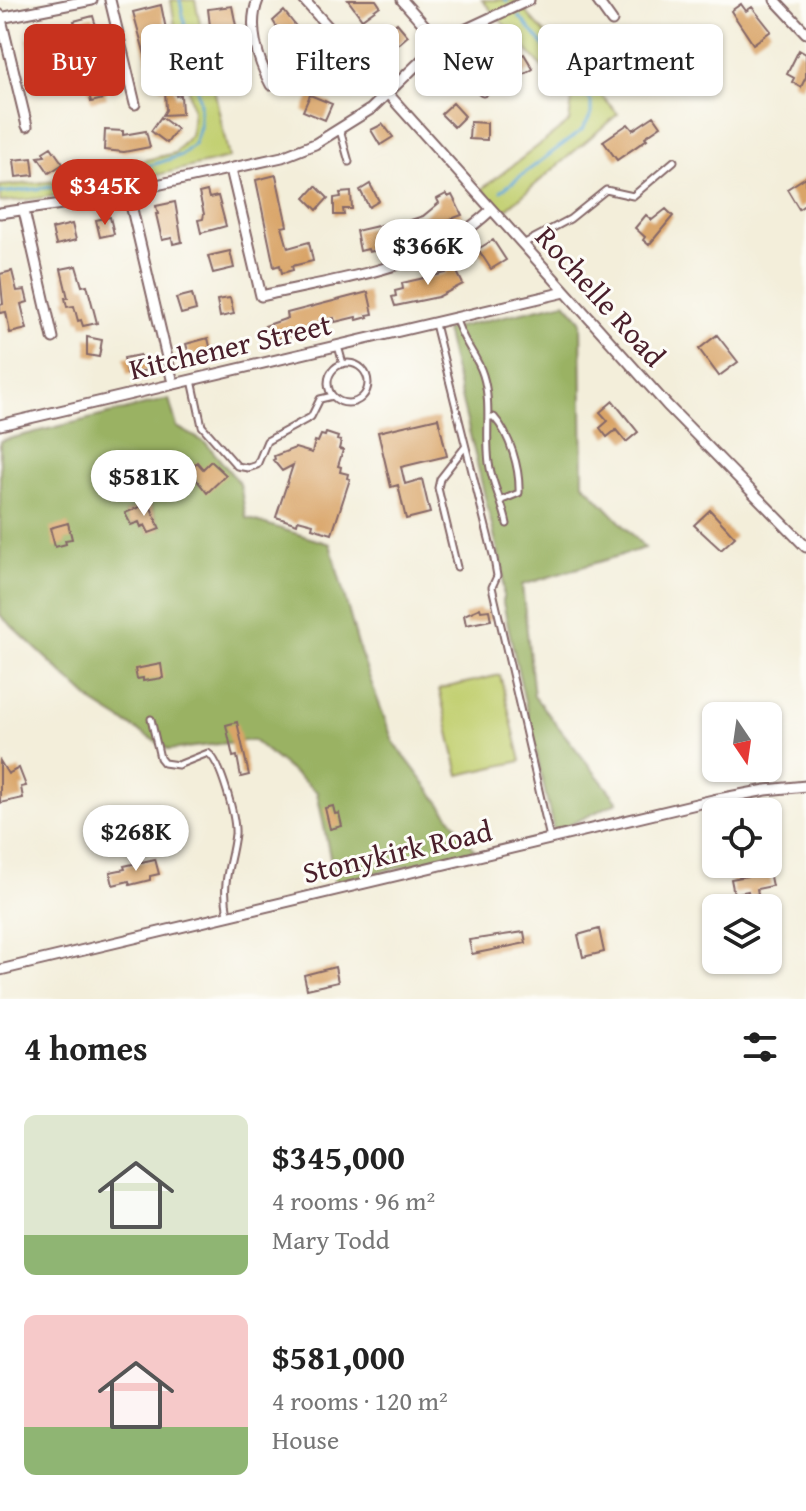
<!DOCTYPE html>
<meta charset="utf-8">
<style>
:root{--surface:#fff;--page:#f6f6f6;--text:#222;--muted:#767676;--accent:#c8321e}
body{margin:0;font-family:"Gentium Book Plus",serif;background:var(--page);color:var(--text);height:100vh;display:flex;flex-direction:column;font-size:30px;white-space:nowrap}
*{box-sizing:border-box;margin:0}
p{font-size:26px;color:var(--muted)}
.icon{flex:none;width:44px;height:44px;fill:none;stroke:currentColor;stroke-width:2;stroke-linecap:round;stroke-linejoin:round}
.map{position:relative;height:999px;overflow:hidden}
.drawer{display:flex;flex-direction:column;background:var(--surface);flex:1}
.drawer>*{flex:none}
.guide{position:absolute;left:24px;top:24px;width:758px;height:72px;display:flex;gap:16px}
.needle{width:52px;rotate:167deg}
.buttons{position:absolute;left:702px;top:702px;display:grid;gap:16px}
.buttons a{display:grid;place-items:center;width:80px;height:80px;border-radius:12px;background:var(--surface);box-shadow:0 2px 6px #0004;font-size:40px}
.price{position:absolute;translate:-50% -68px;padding:0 18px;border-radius:28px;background:#fff;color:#222;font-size:26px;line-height:52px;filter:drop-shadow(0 2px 4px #0008)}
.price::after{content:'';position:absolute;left:50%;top:48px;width:24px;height:18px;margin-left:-12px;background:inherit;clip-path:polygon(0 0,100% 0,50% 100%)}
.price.current{background:var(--accent);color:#fff}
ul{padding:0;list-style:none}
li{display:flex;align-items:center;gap:24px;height:200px;padding:0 24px}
li span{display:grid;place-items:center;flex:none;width:224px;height:160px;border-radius:12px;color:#555}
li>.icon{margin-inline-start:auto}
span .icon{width:96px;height:96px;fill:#fffc;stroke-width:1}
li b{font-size:34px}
h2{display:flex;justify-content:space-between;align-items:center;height:96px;padding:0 24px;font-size:34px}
.pill{padding:0 28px;border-radius:12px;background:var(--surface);box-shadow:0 2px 6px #0004;font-size:28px;line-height:72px}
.pill.current{background:var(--accent);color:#fff}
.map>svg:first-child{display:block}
</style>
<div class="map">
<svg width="806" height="999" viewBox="0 0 806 999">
<rect width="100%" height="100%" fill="#fdfcf7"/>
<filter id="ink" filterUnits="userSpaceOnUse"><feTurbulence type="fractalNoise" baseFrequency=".0125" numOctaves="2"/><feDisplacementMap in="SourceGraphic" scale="16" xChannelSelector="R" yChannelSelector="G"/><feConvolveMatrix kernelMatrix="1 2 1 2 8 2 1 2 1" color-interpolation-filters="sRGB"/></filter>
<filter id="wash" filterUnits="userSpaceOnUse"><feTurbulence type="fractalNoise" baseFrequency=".006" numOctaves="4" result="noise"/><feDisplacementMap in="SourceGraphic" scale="32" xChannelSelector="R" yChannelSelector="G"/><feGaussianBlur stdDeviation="1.8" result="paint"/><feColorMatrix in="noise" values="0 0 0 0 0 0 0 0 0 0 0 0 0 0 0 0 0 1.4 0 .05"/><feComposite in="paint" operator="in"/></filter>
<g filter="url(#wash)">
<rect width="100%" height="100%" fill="#f3eeda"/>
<path fill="#c3d072" stroke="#86784e" stroke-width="2" d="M171,0H195L229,158C154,175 78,197 0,202V186L59,181L175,153L191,134L193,111L178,45Z
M482,0H515L618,114L503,212L482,189L569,122L572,100Z
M500,675L521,761L459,775L439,689Z"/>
<path fill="#9ab264" stroke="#726848" stroke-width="2" fill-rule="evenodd" d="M565,302L581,320L583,483L645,548L522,585L534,696L618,802L554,832L503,603V572L445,330Z
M169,399L177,427L206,443L240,484L246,518L330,544L360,652L393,741L475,850L335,882L317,792L253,740L169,750L94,703L0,615V441ZM149,503L160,528L149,533L145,525L142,527L139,522L131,525L125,513Z"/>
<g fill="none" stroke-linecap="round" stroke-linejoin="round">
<path stroke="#5ca5d3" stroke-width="3" d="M505,0L507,2
M501,191L582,130L591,115V101L519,16
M0,193L62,186L155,164L182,155L194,144L200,127V103L180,0"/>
</g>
<g id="blocks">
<path fill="#d9a467" d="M348,0H376L380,6L362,19Z
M741,4L746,11L752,7L771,31L753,44L731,11Z
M161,5L169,44L164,45L176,96L181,95L182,114L163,115L166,110L165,88L161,89L159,81L156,82L151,61L147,62L133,12Z
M232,6L244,65L234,68L239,88L223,92L214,51H212L208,35L211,34L208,9Z
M284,11L309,43L292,56L287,49L284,51L278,44L284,39L273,21Z
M93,16L98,33L78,38L74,21Z
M397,23L408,36L395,47L384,34Z
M49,28L60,65L36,70L27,39L32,38L31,32Z
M505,34L511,41L508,43L519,57L524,54L533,69L514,81L501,60L496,64L485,50Z
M636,43L650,68L638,75L635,69L632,71L623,54L634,57L629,46Z
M595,48L612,52L606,78L590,70Z
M799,50L806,54V77L801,87L792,82L794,78L787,74Z
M103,57L107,74L101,76L107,98L91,102L87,85L91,83L86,62Z
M310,95L332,104L325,120L303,111Z
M453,103L465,116L454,127L441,114Z
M654,116L661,126L645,137L647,139L617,160L603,141L628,124L633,130Z
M161,117L177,129L167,143L151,131Z
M470,122L487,123V140L469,139Z
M383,124L393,137L380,145L371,130Z
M105,130L123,131V135L146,131L150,147L124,152L104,150Z
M51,147L63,164L49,173L38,157L45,156L43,152Z
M32,158L34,175L16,177L14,160Z
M276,175L287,226L282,227L288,248L309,242L313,261L292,266L293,270L282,273L280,265L274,267L256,180Z
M806,177V204L799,209L787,189Z
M370,184L379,201L369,207L360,190Z
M316,186L328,198L317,210L305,198Z
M207,191L209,198L218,196L226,226L201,233L198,220L203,219L204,214L199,193Z
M351,192L352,209H343L344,215H334V198L341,197L340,193Z
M446,194L448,197L452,195L462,215L448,220L437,229L431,222L421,229L424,236L415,239L412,232L399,236L401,242L394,246L369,252L368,249L360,251L356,231L395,222L396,225L423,216L439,203L437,199Z
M175,202L182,242L173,244L172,238L162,240L156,214H158L156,206Z
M666,209L673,216L649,245L643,240L645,237L635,228L646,215L652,220Z
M110,217L114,234L100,237L96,220Z
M72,224L76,240L56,245L52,229Z
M493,240L506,260L491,269L478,249Z
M230,251L234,268L213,273L208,256Z
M453,264L463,284L438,297L395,306L392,297L396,296L395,291L403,289L402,283L446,273L444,268Z
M76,266L82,286L87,285L97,323L83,326L81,320L78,321L74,306L67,307L65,298H68L61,269Z
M12,271L17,291L25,290L28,302L21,304L27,329L10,333L6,312L0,313V305L3,304L0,274Z
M368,292L373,314L367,315L368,317L357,320L356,317L335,322L334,318L308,325L309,331L269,341L265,326L288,318L287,313Z
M192,294L196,310L181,314L176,298Z
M230,298L234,314L220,317L217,300Z
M717,335L738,362L719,376L699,349Z
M87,337L102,340L99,357L87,355Z
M208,338L212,355L196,359L195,353L189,354L186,344Z
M140,355L141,360L145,359L148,370L127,374L124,358Z
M613,401L638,432L626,442L616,430L607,437L600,428L608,421L600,412Z
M438,418L447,456L401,467L405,484L422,479L430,513L406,519L398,485L391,487L378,432Z
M326,433L338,437L337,440L341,441L339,449L343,450L338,466L341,467L340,472L348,474L347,478L350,479L332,534L312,528L313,524L298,520L297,524L276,517L293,465L282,471L273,460L275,459L274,456L295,448L312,453L315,441L318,442L321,435L325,436Z
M211,461L226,475L207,493L189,470L197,462L203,469Z
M149,503L160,529L149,533L145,525L141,527L139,522L131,525L125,513Z
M710,510L735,537L721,550L694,525Z
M68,523L72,539L65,540L66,544L55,547L50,528Z
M480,608L481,611L489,610L491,620L466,625L464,615Z
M161,664L163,678L143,681V678L137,679L135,669Z
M237,722L249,775L241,777L237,756L233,757L226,725Z
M0,761L8,774L19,768L26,786L21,787L23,798L0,803Z
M333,806L335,814L339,813L342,826L330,829L325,808Z
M155,859L159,874L150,876V880L130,885L129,881L113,885L110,872L125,869L124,866Z
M769,872L772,886L757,889L758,894L749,896L748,891L734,894L731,879Z
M599,929L604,952L583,957L578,935Z
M524,932L526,943L472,954L469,940Z
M335,967L338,982L307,989L304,975Z"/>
</g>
</g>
<g filter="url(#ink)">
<use href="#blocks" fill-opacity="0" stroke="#856768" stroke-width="2"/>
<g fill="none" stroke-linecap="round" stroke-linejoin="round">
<defs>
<path id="service" d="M340,130L349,162
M523,244L570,219L606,190L633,196L674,161
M456,319C461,340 477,355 483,375C492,404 485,433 489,463C492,484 503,503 507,524
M435,324L494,559L497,576L492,587L550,838
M338,346L343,364
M328 383a20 20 0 1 1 40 0a20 20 0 1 1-40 0Z
M192,380L202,426L237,466L248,468L257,465L267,441L311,417L320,399L333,396
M489,417H494C510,435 520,468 519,493L502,500
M457,567L438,488L440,479L465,447
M151,719L160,758L164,763L178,765L208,753C221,761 236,818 235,834C231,867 221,879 228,915"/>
<path id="minor" d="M110,0L135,104
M258,0C247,26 258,61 271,85
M304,0L667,405L806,547
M402,0L483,91
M597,0L612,21
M775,0L806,33
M0,15L27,126
M0,18L92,0
M231,169L261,296C343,277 427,271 491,210
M128,192L173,383
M24,211L53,338
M0,213L89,200L282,157L315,144L371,109L428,54L456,34L529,0
M0,425L565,292
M0,970L713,800L766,790L806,786"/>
</defs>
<use href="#service" stroke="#856768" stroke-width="9"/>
<use href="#minor" stroke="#856768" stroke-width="13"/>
<use href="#service" stroke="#fff" stroke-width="5"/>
<use href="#minor" stroke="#fff" stroke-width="9"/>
</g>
</g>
<g text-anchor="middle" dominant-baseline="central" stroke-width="6" stroke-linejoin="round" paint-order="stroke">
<g font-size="30" fill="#4a1f2b" stroke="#fdfcf7">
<text transform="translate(601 296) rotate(48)">Rochelle Road</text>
<text transform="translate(230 346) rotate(-13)">Kitchener Street</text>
<text transform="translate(397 851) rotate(-13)">Stonykirk Road</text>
</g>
</g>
</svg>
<div class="buttons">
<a><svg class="needle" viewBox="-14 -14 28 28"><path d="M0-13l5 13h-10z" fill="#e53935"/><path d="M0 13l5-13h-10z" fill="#767676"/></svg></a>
<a><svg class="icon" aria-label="locate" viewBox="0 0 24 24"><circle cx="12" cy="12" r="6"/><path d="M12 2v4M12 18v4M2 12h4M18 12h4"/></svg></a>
<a><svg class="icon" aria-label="layers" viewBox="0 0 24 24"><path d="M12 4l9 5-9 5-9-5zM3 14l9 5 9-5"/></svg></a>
</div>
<b class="price current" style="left:105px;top:227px">$345K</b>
<b class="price" style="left:428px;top:287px">$366K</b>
<b class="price" style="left:144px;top:518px">$581K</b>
<b class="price" style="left:136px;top:873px">$268K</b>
<div class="guide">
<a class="pill current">Buy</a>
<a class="pill">Rent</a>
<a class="pill">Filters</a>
<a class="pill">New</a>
<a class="pill">Apartment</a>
</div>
</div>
<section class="drawer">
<h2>4 homes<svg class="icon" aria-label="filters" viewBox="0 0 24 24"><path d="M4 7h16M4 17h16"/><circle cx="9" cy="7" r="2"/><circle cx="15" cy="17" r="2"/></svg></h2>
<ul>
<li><span style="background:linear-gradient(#dfe7d0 75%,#8fb573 0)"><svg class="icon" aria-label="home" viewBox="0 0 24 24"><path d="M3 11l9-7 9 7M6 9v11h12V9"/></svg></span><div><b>$345,000</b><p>4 rooms · 96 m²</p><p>Mary Todd</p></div></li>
<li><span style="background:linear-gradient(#f6c9c9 70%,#8fb573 0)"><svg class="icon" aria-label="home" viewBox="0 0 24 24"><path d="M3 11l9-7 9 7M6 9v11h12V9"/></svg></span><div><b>$581,000</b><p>4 rooms · 120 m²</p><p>House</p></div></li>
</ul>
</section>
